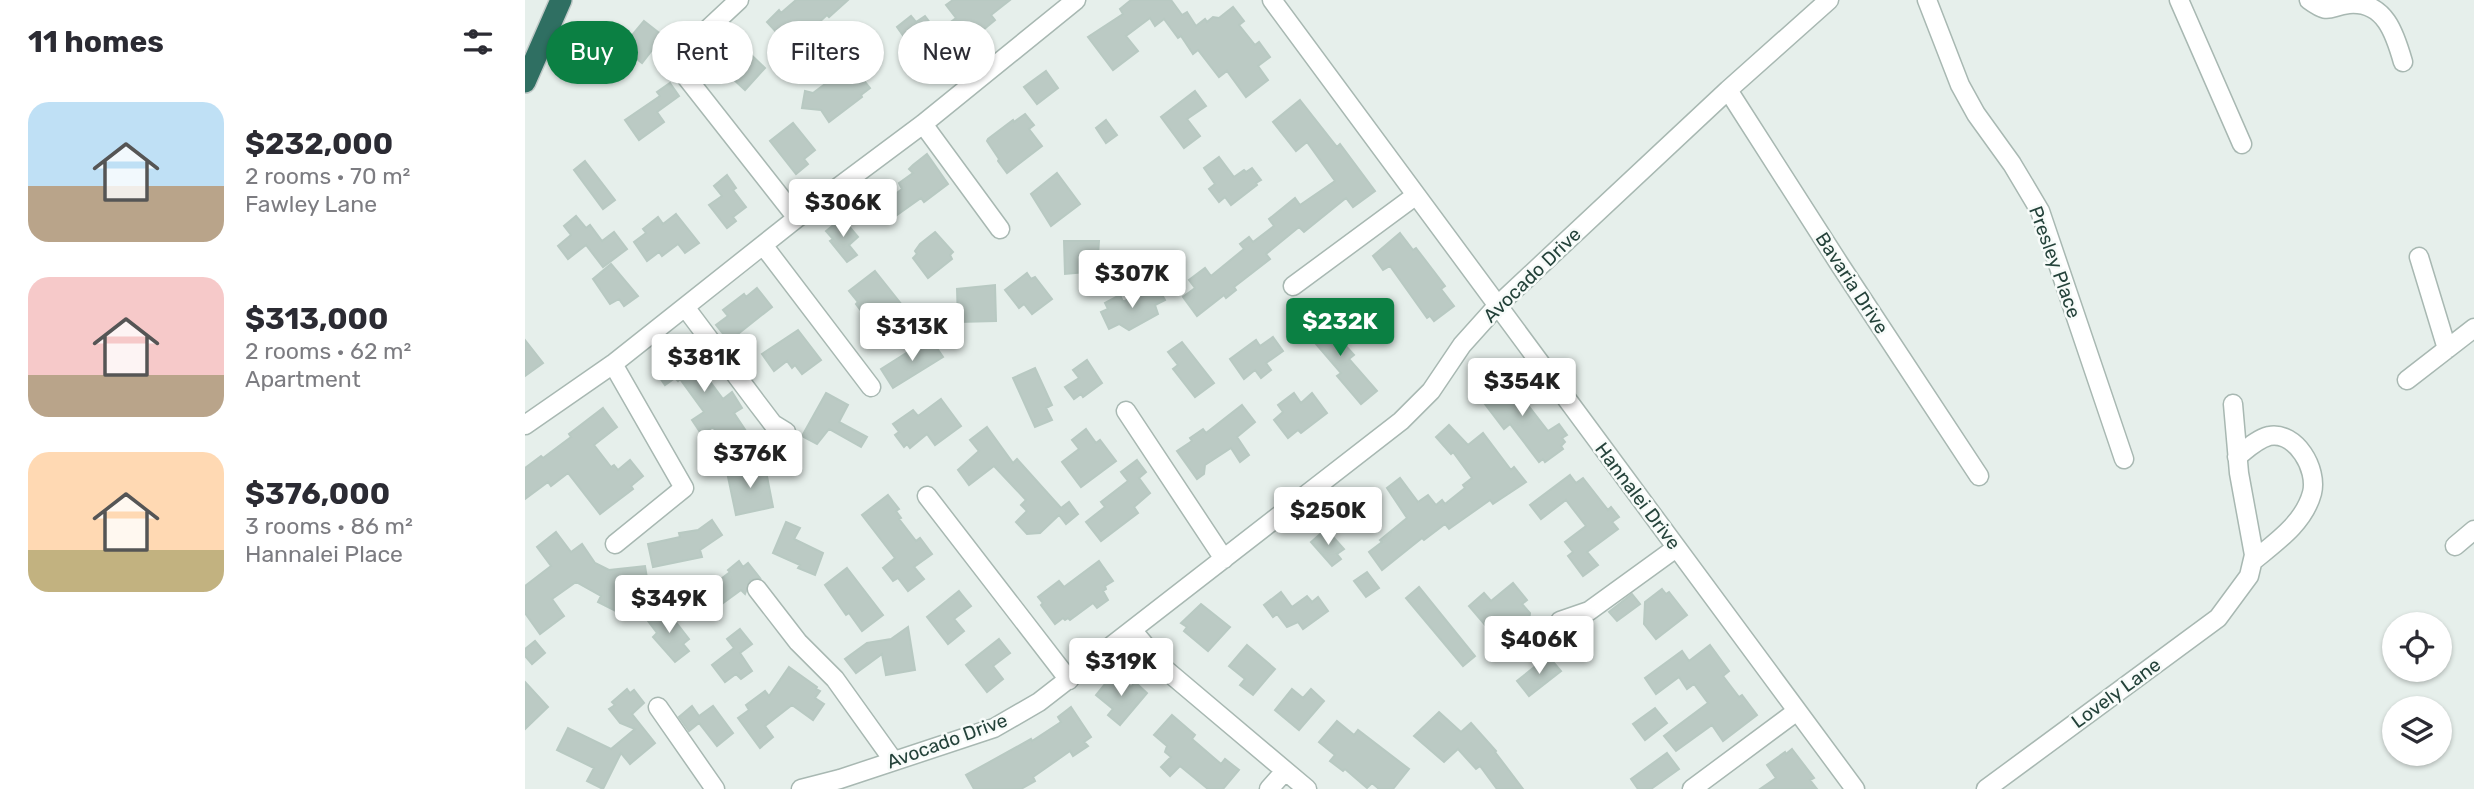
<!DOCTYPE html>
<meta charset="utf-8">
<style>
:root{--surface:#fff;--page:#f2f2f3;--text:#2b2b33;--muted:#7c7c81;--accent:#0b8043}
body{margin:0;font-family:Rubik,sans-serif;background:var(--page);color:var(--text);height:100vh;display:flex;flex-direction:column;font-size:26px;white-space:nowrap}
*{box-sizing:border-box;margin:0}
p{font-size:23px;color:var(--muted)}
.icon{flex:none;width:38px;height:38px;fill:none;stroke:currentColor;stroke-width:2;stroke-linecap:round;stroke-linejoin:round}
.map{position:relative;flex:1;overflow:hidden}
.details{display:flex;flex-direction:column;background:var(--surface);width:525px}
.details>*{flex:none}
.hud{position:absolute;left:21px;top:21px;width:665px;height:63px;display:flex;gap:14px}
.controls{position:absolute;left:1857px;top:612px;display:grid;gap:14px}
.controls a{display:grid;place-items:center;width:70px;height:70px;border-radius:50%;background:var(--surface);box-shadow:0 2px 5px #0004;font-size:35px}
.price{position:absolute;translate:-50% -60px;padding:0 16px;border-radius:7px;background:#fff;color:#222;font-size:23px;line-height:46px;filter:drop-shadow(0 2px 4px #0008)}
.price::after{content:'';position:absolute;left:50%;top:42px;width:21px;height:16px;margin-left:-10px;background:inherit;clip-path:polygon(0 0,100% 0,50% 100%)}
.price.current{background:var(--accent);color:#fff}
ul{padding:0;list-style:none}
li{display:flex;align-items:center;gap:21px;height:175px;padding:0 28px}
li span{display:grid;place-items:center;flex:none;width:196px;height:140px;border-radius:21px;color:#555}
li>.icon{margin-inline-start:auto}
span .icon{width:84px;height:84px;fill:#fffc;stroke-width:1}
li b{font-size:30px}
h2{display:flex;justify-content:space-between;align-items:center;height:84px;padding:0 28px;font-size:30px}
.pill{padding:0 24px;border-radius:32px;background:var(--surface);box-shadow:0 2px 5px #0004;font-size:24px;line-height:63px}
.pill.current{background:var(--accent);color:#fff}
main{display:flex;flex:1;min-height:0}
.map>svg:first-child{display:block}
</style>
<main>
<section class="details">
<h2>11 homes<svg class="icon" aria-label="filters" viewBox="0 0 24 24"><path d="M4 7h16M4 17h16"/><circle cx="9" cy="7" r="2"/><circle cx="15" cy="17" r="2"/></svg></h2>
<ul>
<li><span style="background:linear-gradient(#bfe0f5 60%,#b9a48a 0)"><svg class="icon" aria-label="home" viewBox="0 0 24 24"><path d="M3 11l9-7 9 7M6 9v11h12V9"/></svg></span><div><b>$232,000</b><p>2 rooms · 70 m²</p><p>Fawley Lane</p></div></li>
<li><span style="background:linear-gradient(#f6c9c9 70%,#b9a48a 0)"><svg class="icon" aria-label="home" viewBox="0 0 24 24"><path d="M3 11l9-7 9 7M6 9v11h12V9"/></svg></span><div><b>$313,000</b><p>2 rooms · 62 m²</p><p>Apartment</p></div></li>
<li><span style="background:linear-gradient(#ffd9b3 70%,#c2b280 0)"><svg class="icon" aria-label="home" viewBox="0 0 24 24"><path d="M3 11l9-7 9 7M6 9v11h12V9"/></svg></span><div><b>$376,000</b><p>3 rooms · 86 m²</p><p>Hannalei Place</p></div></li>
</ul>
</section>
<div class="map">
<svg width="1949" height="789" viewBox="0 0 1949 789">
<rect width="100%" height="100%" fill="#e6efeb"/>
<path fill="#bbcac4" stroke="#b8c9c2" stroke-width="2" d="M271,0H323L304,17L302,15L266,48L242,22L254,10L256,13Z
M428,0H485L466,15L470,20L458,30L454,25L413,59L409,54L390,67L379,52L386,47L372,27L386,16L391,22L400,16L412,32L431,18L421,5Z
M606,0H646L657,15L662,12L671,26L680,19L682,22L688,17L694,18L708,7L719,21L714,25L730,45L734,42L745,57L733,66L743,80L721,97L702,71L694,77L673,50L668,54L656,36L653,38L639,19L630,26L625,18L601,36L613,51L588,70L563,37L598,14L595,9Z
M119,21L138,36L117,63L97,47Z
M217,46L240,68L220,90L194,66L205,53L207,56Z
M332,48L348,69L337,78L345,88L336,95L337,97L304,122L296,110L277,108L280,91L288,93L328,63L323,56Z
M521,71L533,88L512,104L499,87Z
M145,83L154,96L132,112L139,122L114,140L100,120L135,96L132,92Z
M670,91L681,106L662,119L675,136L659,148L636,117Z
M775,100L812,147L815,144L850,191L828,207L821,198L779,232L774,227L741,254L745,259L709,287L711,290L701,298L699,295L672,316L658,297L670,288L664,280L680,268L686,276L719,249L715,244L724,237L728,242L749,226L744,219L770,198L775,205L810,181L782,142L771,151L748,122Z
M500,114L509,125L504,129L517,146L482,173L473,161L474,159L462,141L463,139L488,120L489,122Z
M581,120L592,135L581,143L571,128Z
M268,123L290,150L279,159L283,164L271,174L245,141Z
M402,154L423,184L399,202L396,198L369,217L359,203L377,189L374,183L388,173L384,169L388,165Z
M694,157L709,177L719,170L721,172L727,168L736,180L731,183L732,185L706,205L700,197L694,202L684,189L690,184L679,168Z
M60,161L90,200L78,209L49,170Z
M532,173L555,204L526,226L506,194Z
M202,175L211,188L208,190L221,207L208,217L211,221L202,228L184,205L197,196L189,186Z
M151,214L174,243L160,253L153,244L137,256L134,252L122,261L109,242L121,233L118,229L133,217L138,224Z
M51,216L61,228L65,225L77,241L89,232L102,249L78,267L61,245L43,259L33,246L46,235L39,226Z
M317,218L333,237L324,245L332,255L322,262L305,241L308,239L301,231Z
M410,232L428,252L425,255L427,259L403,278L388,258L392,254L390,251L395,244Z
M875,233L888,250L891,248L920,286L916,289L929,306L909,321L905,316L902,318L865,266L858,270L848,256Z
M539,241H574L572,271L540,274Z
M86,264L113,296L99,306L94,299L85,304L68,279Z
M350,271L377,305L349,328L331,304L333,302L324,291Z
M502,273L506,279L510,277L527,299L507,314L499,304L494,308L480,290Z
M470,285L471,321L433,322L432,289Z
M232,288L247,307L204,341L191,325L203,316L198,310L219,294L221,297Z
M623,289L625,294L634,289L640,300L630,305L633,314L604,330L594,324L584,329L576,312L583,309L580,303L595,295L598,302Z
M794,316L803,327L808,323L823,341L819,344L829,355L824,359L852,391L836,404L812,376L816,373L778,329Z
M273,330L296,360L277,374L270,365L267,368L262,361L249,371L237,354Z
M748,337L758,351L741,363L746,370L736,378L730,370L719,379L705,359L731,340L735,346Z
M405,338L418,357L368,388L356,369Z
M0,340L18,363L0,376Z
M157,341L162,348L168,344L179,358L172,364L198,399L207,392L217,408L209,413L223,434L202,448L188,427L177,435L167,420L179,412L155,379L153,381L150,378L140,385L130,371L144,361L139,354Z
M657,342L689,383L670,397L648,369L653,365L643,352Z
M562,360L577,383L558,397L556,394L549,399L540,387L554,378L548,370Z
M510,368L527,405L521,408L527,420L510,427L488,378Z
M982,372L1001,398L999,400L1023,431L1034,424L1042,435L1037,438L1040,442L1036,446L1038,449L1020,462L1018,459L1014,462L985,424L979,429L953,395Z
M301,393L323,405L314,422L342,437L336,447L304,429L292,444L277,436Z
M769,393L776,403L787,393L802,413L776,433L773,430L763,438L749,420L758,412L753,405Z
M416,399L436,426L410,445L402,434L385,448L382,444L379,447L370,435L374,432L368,424L388,410L393,416Z
M717,405L730,422L712,437L724,455L715,462L706,448L680,465L679,474L672,479L652,451L667,441L665,438L678,429L681,433Z
M78,408L92,427L69,445L86,467L89,465L93,470L105,460L118,476L106,486L108,489L75,514L43,473L26,486L23,482L0,499V468L16,456L18,458L46,437L44,434Z
M924,425L943,445L958,433L986,470L989,467L1001,482L968,504L965,500L924,529L920,524L899,540L897,538L857,570L844,552L857,542L855,540L882,518L862,488L875,478L893,502L903,495L911,505L917,500L920,504L940,488L938,485L947,478L928,452L926,454L911,437Z
M462,427L488,463L492,459L536,508L544,502L553,514L541,524L534,515L515,533L502,534L491,522L502,511L496,505L501,500L469,466L444,485L433,470L454,451L445,440Z
M561,429L571,443L575,440L591,461L556,487L537,462L554,449L547,440Z
M612,460L621,472L614,478L625,493L609,507L613,513L576,541L561,522L580,507L576,502L603,481L596,472Z
M240,466L248,507L211,515L202,472Z
M1045,475L1051,483L1058,478L1083,510L1086,507L1094,517L1087,522L1093,529L1062,552L1073,565L1058,576L1043,556L1048,552L1040,542L1061,526L1041,500L1016,519L1005,505Z
M363,495L374,509L371,511L376,518L374,519L391,541L395,538L407,554L389,567L399,579L383,591L373,578L368,581L358,568L370,558L337,515Z
M187,520L197,535L175,550L177,557L128,567L123,544L155,537L154,533L173,530Z
M261,522L275,528L269,539L298,553L290,575L273,568L275,565L248,553Z
M801,529L819,549L812,554L816,559L807,566L786,542Z
M31,532L46,552L57,544L70,563L84,570L120,566L124,590L119,591L106,615L92,608L91,611L73,602L76,596L51,582L27,599L39,616L15,634L0,613V586L26,566L12,547Z
M214,561L218,567L223,563L235,578L225,580L220,594L216,590L187,611L175,595L205,572L203,570Z
M574,561L588,581L580,586L581,589L578,591L583,600L572,608L568,603L545,620L543,618L540,620L538,618L530,624L516,605L518,603L513,597L534,581L539,587Z
M322,568L358,615L337,631L324,613L321,615L300,585Z
M842,572L854,588L841,597L829,581Z
M988,583L1002,600L997,604L1005,613L1003,628L1009,635L985,654L944,606L959,593L966,601Z
M894,587L950,656L938,666L881,598Z
M1137,589L1141,594L1144,592L1162,615L1131,639L1119,624L1120,602Z
M434,591L446,606L429,619L439,631L423,644L402,617Z
M756,592L767,607L782,596L787,602L793,597L803,611L778,629L773,622L762,627L752,614L748,617L739,605Z
M1107,594L1115,604L1092,621L1084,612Z
M676,604L705,627L683,651L659,631L662,627L656,623Z
M140,608L164,639L158,644L164,651L150,662L128,637L132,633L123,621Z
M383,627L390,670L361,675L357,654L331,673L320,659L342,643L366,639Z
M215,629L227,644L215,653L227,671L216,679L211,674L200,682L187,665L209,648L202,639Z
M474,639L485,653L468,666L478,679L462,692L441,665Z
M10,641L20,653L7,664L0,656V649Z
M722,645L750,669L728,695L715,685L720,679L704,666Z
M1185,645L1204,671L1198,676L1214,697L1217,695L1232,715L1198,741L1187,725L1151,751L1139,736L1183,703L1169,684L1162,689L1154,677L1131,694L1120,678L1157,651L1164,661Z
M1023,656L1036,671L1004,696L992,681Z
M264,667L292,687L291,689L295,691L290,698L299,704L288,720L267,705L240,726L248,737L235,748L213,718L224,710L221,705L240,691L244,696Z
M589,673L606,687L610,682L622,693L595,725L583,715L588,709L571,695Z
M0,682L23,707L0,729Z
M102,689L105,693L109,690L119,703L107,714L130,743L105,764L96,753L78,789L62,781L69,768L32,750L43,728L86,749L110,729L95,723L84,709L90,705L87,702Z
M767,689L778,698L786,689L799,701L774,730L750,710Z
M167,706L174,716L188,706L208,733L192,746L174,723L164,731L154,717Z
M546,707L566,737L559,742L563,746L548,756L545,751L508,777L510,781L496,789H449L441,775L506,739L507,741L536,722L533,717Z
M1130,708L1142,723L1120,740L1108,724Z
M914,712L936,732L946,723L971,751L970,752L998,789H972L955,766L951,769L933,749L919,762L889,736Z
M647,715L670,735L667,739L696,764L700,759L714,770L698,789H683L655,766L645,776L636,767L646,757L640,752L642,746L629,735Z
M812,721L829,735L833,730L884,769L868,789H854L847,783L842,788L820,769L818,771L805,761L810,755L794,742Z
M1267,749L1289,778L1285,780L1292,789H1235L1251,778L1242,765L1260,752L1261,754Z
M1142,753L1154,769L1126,789H1113L1106,779Z"/>
<g fill="none" stroke-linecap="round" stroke-linejoin="round">
<defs>
<path id="minor" d="M214,0L153,57L158,73L272,218
M747,0L1330,789
M1402,0L1435,85L1451,114L1487,164L1515,211L1599,459
M1654,0L1717,144
M1784,0C1806,16 1803,6 1824,4C1860,1 1870,34 1878,62
M1203,90L1315,265L1454,476
M398,124L475,229
M238,245L346,387
M1894,257L1922,349
M768,286L890,196
M160,307L232,403L248,424L261,432
M88,364L159,488L90,544
M1882,380L1949,328
M601,411L699,559
M0,425L88,364L272,218L398,124L551,0
M1712,457C1722,449 1732,439 1744,436C1771,431 1793,469 1787,493C1779,523 1751,542 1728,561
M402,496L544,680
M1930,546L1949,530
M232,589L273,642L310,679L368,760
M1035,621L1064,611L1151,548
M608,631L641,670L782,789
M133,707L190,789
M276,789L315,779L469,728L514,702L876,421L906,391L937,345L972,306L1203,90L1304,0
M744,789L760,771
M1167,789L1272,711
M1461,789L1693,618L1724,576L1729,555L1714,473L1708,404"/>
<path id="highway" d="M0,82L36,0"/>
</defs>
<use href="#minor" stroke="#a8b8b2" stroke-width="21"/>
<use href="#highway" stroke="#c2cac8" stroke-width="24"/>
<use href="#minor" stroke="#fff" stroke-width="18"/>
<use href="#highway" stroke="#2f6f62" stroke-width="21"/>
</g>
<g text-anchor="middle" dominant-baseline="central" stroke-width="5" stroke-linejoin="round" paint-order="stroke">
<g font-size="19" fill="#24423a" stroke="#f7fbf9">
<text transform="translate(1530 262) rotate(70)">Presley Place</text>
<text transform="translate(1007 275) rotate(-44)">Avocado Drive</text>
<text transform="translate(1327 283) rotate(57)">Bavaria Drive</text>
<text transform="translate(1113 496) rotate(53)">Hannalei Drive</text>
<text transform="translate(1591 693) rotate(-36)">Lovely Lane</text>
<text transform="translate(422 741) rotate(-20)">Avocado Drive</text>
</g>
</g>
</svg>
<div class="controls">
<a><svg class="icon" aria-label="locate" viewBox="0 0 24 24"><circle cx="12" cy="12" r="6"/><path d="M12 2v4M12 18v4M2 12h4M18 12h4"/></svg></a>
<a><svg class="icon" aria-label="layers" viewBox="0 0 24 24"><path d="M12 4l9 5-9 5-9-5zM3 14l9 5 9-5"/></svg></a>
</div>
<b class="price" style="left:318px;top:239px">$306K</b>
<b class="price" style="left:607px;top:310px">$307K</b>
<b class="price current" style="left:815px;top:358px">$232K</b>
<b class="price" style="left:387px;top:363px">$313K</b>
<b class="price" style="left:179px;top:394px">$381K</b>
<b class="price" style="left:997px;top:418px">$354K</b>
<b class="price" style="left:225px;top:490px">$376K</b>
<b class="price" style="left:803px;top:547px">$250K</b>
<b class="price" style="left:144px;top:635px">$349K</b>
<b class="price" style="left:1014px;top:676px">$406K</b>
<b class="price" style="left:596px;top:698px">$319K</b>
<div class="hud">
<a class="pill current">Buy</a>
<a class="pill">Rent</a>
<a class="pill">Filters</a>
<a class="pill">New</a>
</div>
</div>
</main>
